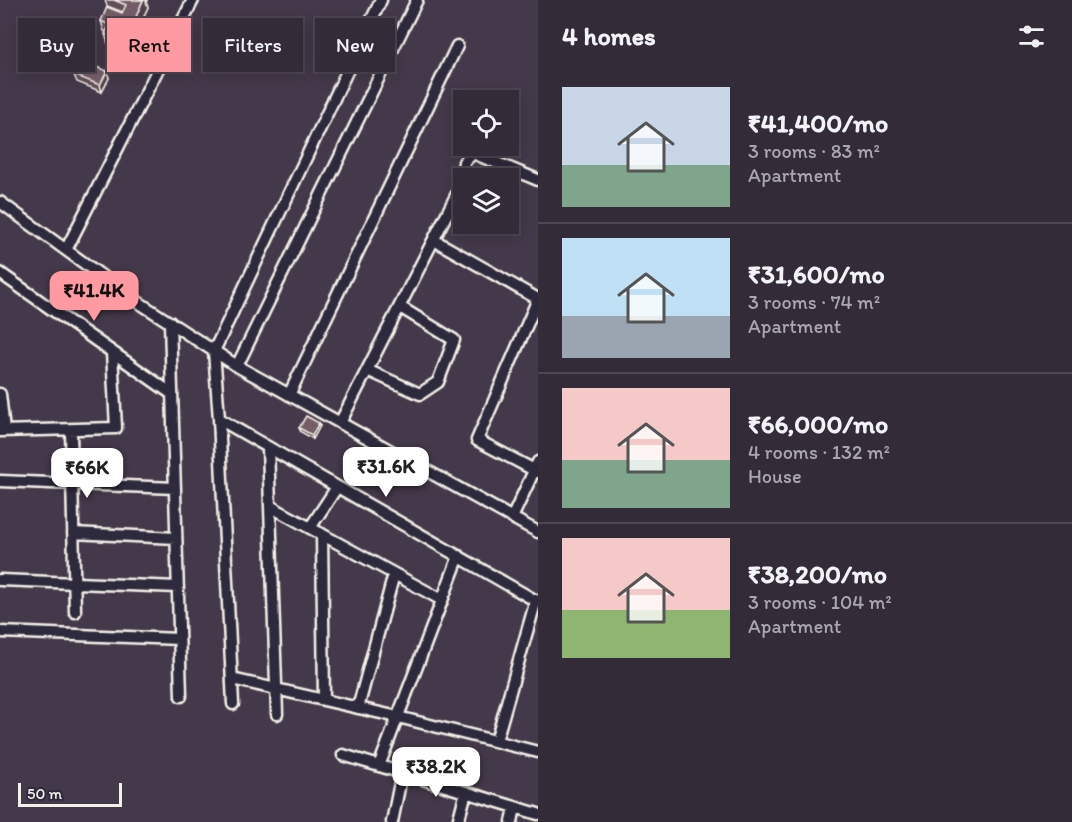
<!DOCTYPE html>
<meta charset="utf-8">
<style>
:root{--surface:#332b38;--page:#3e3743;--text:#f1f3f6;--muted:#a9a7ae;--line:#4e4753;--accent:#ff9aa2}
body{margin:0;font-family:Itim,sans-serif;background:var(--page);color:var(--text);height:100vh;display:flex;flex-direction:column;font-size:22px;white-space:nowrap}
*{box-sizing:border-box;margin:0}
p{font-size:20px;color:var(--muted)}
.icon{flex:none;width:33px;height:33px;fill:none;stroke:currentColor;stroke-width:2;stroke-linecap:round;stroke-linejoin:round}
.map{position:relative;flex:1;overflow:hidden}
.side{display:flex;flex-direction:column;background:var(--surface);width:534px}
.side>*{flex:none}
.banner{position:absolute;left:18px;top:18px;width:429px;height:54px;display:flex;gap:12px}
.tools{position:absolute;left:453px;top:90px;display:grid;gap:12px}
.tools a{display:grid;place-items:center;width:66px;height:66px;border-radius:0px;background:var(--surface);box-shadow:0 3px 15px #0003,0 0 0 2px var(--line);font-size:30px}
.scale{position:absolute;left:18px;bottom:15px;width:104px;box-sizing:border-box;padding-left:6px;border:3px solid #f4f1e8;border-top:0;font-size:16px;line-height:21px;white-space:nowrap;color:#f4f1e8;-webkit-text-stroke:4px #2f2a3d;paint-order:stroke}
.price{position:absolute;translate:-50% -51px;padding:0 14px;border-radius:12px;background:#fff;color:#222;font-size:20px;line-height:39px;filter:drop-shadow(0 2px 3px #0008)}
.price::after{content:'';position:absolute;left:50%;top:36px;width:18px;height:14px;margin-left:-9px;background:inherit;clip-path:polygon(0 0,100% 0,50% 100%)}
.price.on{background:var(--accent);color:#111}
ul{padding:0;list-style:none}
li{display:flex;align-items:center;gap:18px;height:150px;padding:0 24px}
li+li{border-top:2px solid var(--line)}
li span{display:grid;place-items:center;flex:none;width:168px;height:120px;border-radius:0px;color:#555}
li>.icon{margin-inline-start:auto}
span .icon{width:72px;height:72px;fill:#fffc;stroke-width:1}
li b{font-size:26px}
h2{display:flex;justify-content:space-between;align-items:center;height:72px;padding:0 24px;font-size:26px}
.chip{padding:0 21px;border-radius:0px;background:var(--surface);box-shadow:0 3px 15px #0003,0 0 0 2px var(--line);font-size:21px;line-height:54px}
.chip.on{background:var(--accent);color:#111}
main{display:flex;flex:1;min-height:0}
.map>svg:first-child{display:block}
</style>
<main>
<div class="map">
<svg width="538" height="822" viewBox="0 0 538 822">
<rect width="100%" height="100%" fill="#44394a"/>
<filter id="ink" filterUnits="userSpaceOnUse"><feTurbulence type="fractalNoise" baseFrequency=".0167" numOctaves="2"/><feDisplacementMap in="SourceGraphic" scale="12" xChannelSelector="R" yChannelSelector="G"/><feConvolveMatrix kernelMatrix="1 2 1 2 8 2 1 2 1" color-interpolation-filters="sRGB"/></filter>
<g filter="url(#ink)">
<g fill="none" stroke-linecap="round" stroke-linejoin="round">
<defs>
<path id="street" d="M0,202L132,298L237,366L538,532
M434,240L538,299
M66,250L193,0
M0,273L172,394
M538,299L477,440L538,472
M170,322L181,696
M237,366L417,0
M367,370L420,394L438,382L454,340L400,307
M0,394L4,430
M289,395L457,46
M219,419L538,602
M340,423L461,186L464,162L473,153L538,180
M71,430L75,612
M0,431L116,428L112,352
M268,447L277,714
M0,481L175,488
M270,506L442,600
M512,518L538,462
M310,528L337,487
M73,533L176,538
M322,534L324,700
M0,580L178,587
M0,632L179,639
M232,679L398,717L538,752
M233,704L219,419L214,351L381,0
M358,708L394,574
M496,741L536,600
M343,755L538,814
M379,766L459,556
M392,822L402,773
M458,822L466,792
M512,822L515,807"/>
</defs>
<use href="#street" stroke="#f4f1e8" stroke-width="15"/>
<use href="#street" stroke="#2f2a3d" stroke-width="10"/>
</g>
<path fill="#655059" stroke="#f4f1e8" stroke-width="1.5" d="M105,0H147L146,2L148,7L128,52L108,44L105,34L106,32L104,31L101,21L122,13L123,12L107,6Z
M74,75L109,78L102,92L77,82Z
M319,423L320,426L313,439L301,432L299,428Z"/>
<path fill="#524149" stroke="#f4f1e8" stroke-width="1.5" d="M143,0H147L146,2L148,7L128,52L125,43Z
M107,71L109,78L102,92L100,85Z
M319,423L320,426L313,439L312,435Z"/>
<path fill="#755d68" stroke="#f4f1e8" stroke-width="1.5" d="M114,0H143L125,43L105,34L109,25L101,21L107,7L122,13L126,5Z
M80,61L107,71L100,85L74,75Z
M306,416L319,423L312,435L299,428Z"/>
</g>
</svg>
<div class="tools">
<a><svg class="icon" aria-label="locate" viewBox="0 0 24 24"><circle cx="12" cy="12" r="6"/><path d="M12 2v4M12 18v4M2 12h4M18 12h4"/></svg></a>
<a><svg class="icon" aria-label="layers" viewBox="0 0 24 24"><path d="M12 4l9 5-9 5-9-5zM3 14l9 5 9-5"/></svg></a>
</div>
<div class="scale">50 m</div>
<b class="price on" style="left:94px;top:322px">₹41.4K</b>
<b class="price" style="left:386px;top:498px">₹31.6K</b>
<b class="price" style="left:87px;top:499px">₹66K</b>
<b class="price" style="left:436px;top:798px">₹38.2K</b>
<div class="banner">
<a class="chip">Buy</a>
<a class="chip on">Rent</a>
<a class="chip">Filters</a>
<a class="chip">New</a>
</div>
</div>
<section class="side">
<h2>4 homes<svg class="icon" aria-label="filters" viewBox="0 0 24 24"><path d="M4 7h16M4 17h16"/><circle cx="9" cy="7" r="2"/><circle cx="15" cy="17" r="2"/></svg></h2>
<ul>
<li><span style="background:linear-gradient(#c9d6e8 65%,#7fa58c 0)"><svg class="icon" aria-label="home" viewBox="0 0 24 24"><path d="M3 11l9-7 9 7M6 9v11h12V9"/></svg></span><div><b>₹41,400/mo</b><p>3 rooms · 83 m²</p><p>Apartment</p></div></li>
<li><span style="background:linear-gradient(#bfe0f5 65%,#9aa5b1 0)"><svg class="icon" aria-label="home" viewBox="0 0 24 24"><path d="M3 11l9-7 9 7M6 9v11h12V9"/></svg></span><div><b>₹31,600/mo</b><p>3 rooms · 74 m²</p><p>Apartment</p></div></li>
<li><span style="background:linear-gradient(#f6c9c9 60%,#7fa58c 0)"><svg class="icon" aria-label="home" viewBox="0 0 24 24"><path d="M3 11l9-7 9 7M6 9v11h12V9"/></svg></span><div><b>₹66,000/mo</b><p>4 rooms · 132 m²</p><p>House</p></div></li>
<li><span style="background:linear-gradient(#f6c9c9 60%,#8fb573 0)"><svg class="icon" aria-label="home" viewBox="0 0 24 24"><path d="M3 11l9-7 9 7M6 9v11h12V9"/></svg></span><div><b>₹38,200/mo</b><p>3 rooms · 104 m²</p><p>Apartment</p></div></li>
</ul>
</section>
</main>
